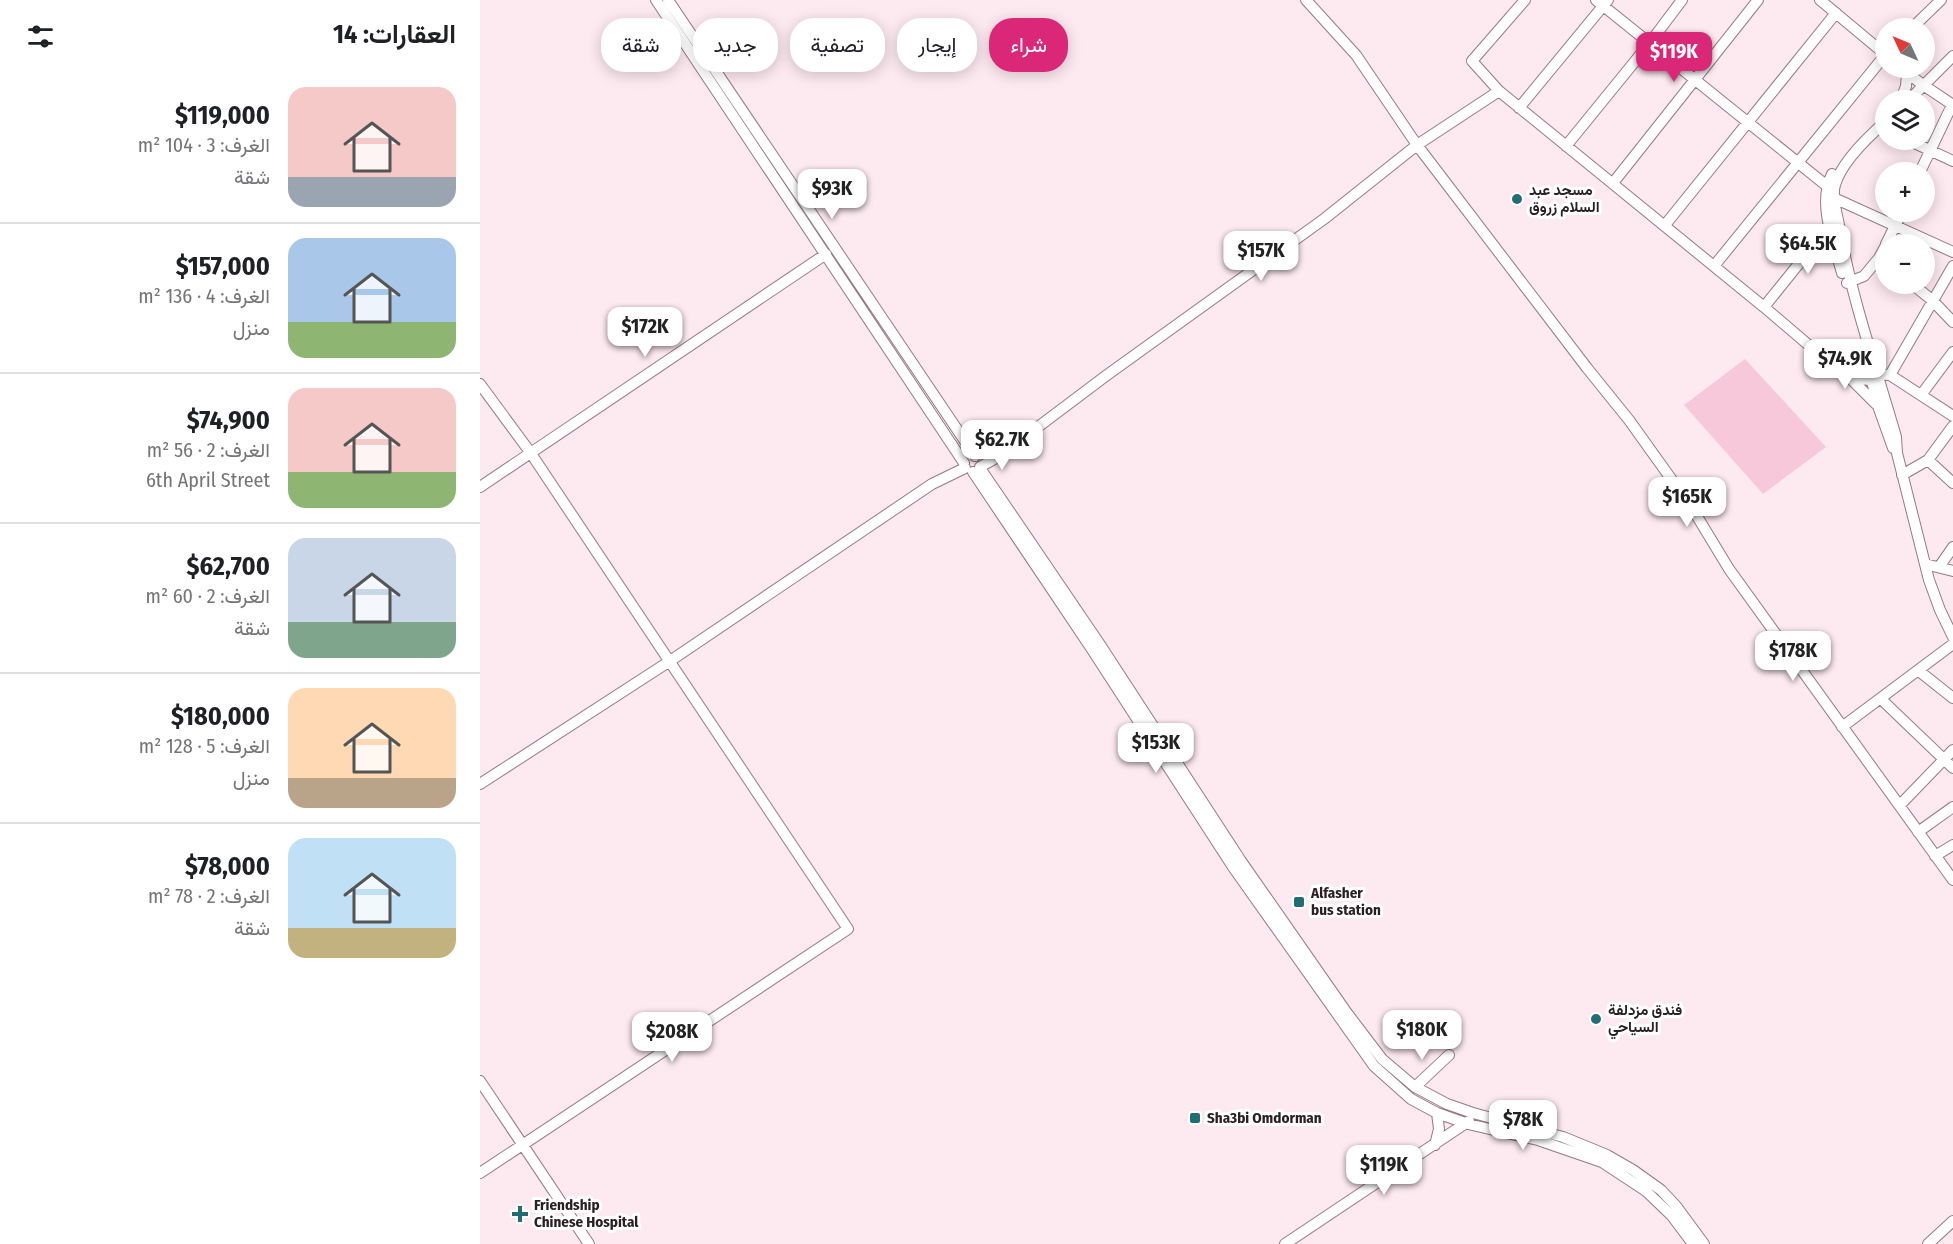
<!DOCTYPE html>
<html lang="ar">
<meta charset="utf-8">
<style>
:root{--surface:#fff;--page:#f6f6f6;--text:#202124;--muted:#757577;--line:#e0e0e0;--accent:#db2777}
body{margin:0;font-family:"Fira Sans Condensed",Vazirmatn,sans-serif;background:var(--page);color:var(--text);direction:rtl;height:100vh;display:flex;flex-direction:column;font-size:22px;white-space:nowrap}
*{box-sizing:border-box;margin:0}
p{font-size:20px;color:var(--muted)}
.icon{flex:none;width:33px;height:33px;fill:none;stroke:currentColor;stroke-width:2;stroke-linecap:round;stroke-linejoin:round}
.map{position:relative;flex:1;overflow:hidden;direction:ltr}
.drawer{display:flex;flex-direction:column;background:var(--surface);width:480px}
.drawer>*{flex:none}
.top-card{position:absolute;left:18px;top:18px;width:570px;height:54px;direction:rtl;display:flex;gap:12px}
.needle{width:39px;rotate:314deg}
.controls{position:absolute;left:1395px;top:18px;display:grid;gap:12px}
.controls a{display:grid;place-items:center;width:60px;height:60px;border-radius:50%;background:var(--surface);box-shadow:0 3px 15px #0003;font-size:30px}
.price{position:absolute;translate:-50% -51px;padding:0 14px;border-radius:12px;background:#fff;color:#222;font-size:20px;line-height:39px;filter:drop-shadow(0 2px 3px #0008)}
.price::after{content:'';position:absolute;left:50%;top:36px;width:18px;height:14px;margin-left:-9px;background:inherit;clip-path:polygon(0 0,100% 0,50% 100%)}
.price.current{background:var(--accent);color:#fff}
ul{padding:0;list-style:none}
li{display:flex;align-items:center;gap:18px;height:150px;padding:0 24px}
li+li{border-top:2px solid var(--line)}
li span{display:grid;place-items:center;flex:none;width:168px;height:120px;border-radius:18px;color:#555}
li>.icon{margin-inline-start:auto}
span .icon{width:72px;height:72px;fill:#fffc;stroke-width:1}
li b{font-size:26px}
h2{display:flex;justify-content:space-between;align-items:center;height:72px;padding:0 24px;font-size:26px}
.pill{padding:0 21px;border-radius:24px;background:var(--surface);box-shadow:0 3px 15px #0003;font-size:21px;line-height:54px}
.pill.current{background:var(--accent);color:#fff}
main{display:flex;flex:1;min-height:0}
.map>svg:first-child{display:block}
</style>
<main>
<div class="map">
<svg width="1473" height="1244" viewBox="0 0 1473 1244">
<rect width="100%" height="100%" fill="#fde9f0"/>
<path fill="#f6c8d9" d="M1265,359L1346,447L1283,494L1204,405Z"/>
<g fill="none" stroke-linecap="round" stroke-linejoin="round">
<defs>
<path id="minor" d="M176,0L484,463
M188,0L495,456
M826,0L876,55L937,145L1107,368L1149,420L1212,508L1249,569L1473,880
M1045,0L992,61L1019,91L1284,307L1359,371L1380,379L1399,381
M1116,0L1347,186
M1340,0L1406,55
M1432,28L1461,0
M1421,68L1443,85L1473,105
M1421,100L1426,86L1427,73
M1429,100L1473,56
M1039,108L1128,0
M1406,121C1389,136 1361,163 1355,185C1351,197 1357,213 1359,225C1371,297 1396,367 1416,437L1417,453L1449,580L1460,610L1473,637
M1428,140L1473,161
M1086,146L1169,44L1202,0
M1440,172L1472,105
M1352,174C1337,203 1354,243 1362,273
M1133,183L1278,0
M1354,198L1473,252
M1185,225L1356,13
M1406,244L1422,212
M1234,266L1406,54
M1367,283L1384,276L1399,258L1406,245
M1432,284L1452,300L1473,322
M1284,307L1350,225
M1358,365L1375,361L1382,347
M1390,374L1410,375L1473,416
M1410,375L1473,266
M1369,377L1396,404
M1391,377L1398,406L1413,448
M0,384L50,452L368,929L0,1173
M1441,395L1473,352
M1448,460L1473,483
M500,467L518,457L627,375L844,219L937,145L1019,91
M500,468L619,643L761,861L867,1013L902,1059L935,1087L967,1104L993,1113L1083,1137L1127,1155L1153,1170L1181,1190L1196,1206L1224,1244
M493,472L611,648L753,867L894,1066L931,1099L957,1113L988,1124L1058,1140L1122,1162L1166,1191L1192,1216L1213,1244
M1422,475L1448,460L1473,426
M0,487L346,254
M1445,564L1473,571
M1459,567L1473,547
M1439,671L1473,698
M1401,699L1473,768
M1362,727L1473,644
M0,784L190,661L452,484L485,468
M1420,805L1473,750
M1438,832L1473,807
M1455,856L1473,845
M0,1081L109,1244
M935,1087L969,1055
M955,1145L959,1129L957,1113
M805,1244L989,1121
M1448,1244L1473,1221"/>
</defs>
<use href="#minor" stroke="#977984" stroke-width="12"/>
<use href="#minor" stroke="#fff" stroke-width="10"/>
</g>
<g fill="#226c74" stroke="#fff" stroke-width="2">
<circle cx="1037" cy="199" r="6"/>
<rect x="813" y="896" width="12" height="12" rx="3"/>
<circle cx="1116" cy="1019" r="6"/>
<rect x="709" y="1112" width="12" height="12" rx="3"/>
<path d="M37 1205h6v6h6v6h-6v6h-6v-6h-6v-6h6z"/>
</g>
<g text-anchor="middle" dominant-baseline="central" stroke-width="6" stroke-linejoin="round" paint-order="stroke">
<g font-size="15" font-weight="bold" fill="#2c2025" stroke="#fff" text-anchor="start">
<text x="1049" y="190">مسجد عبد<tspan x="1049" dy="17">السلام زروق</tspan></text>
<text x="831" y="893">Alfasher<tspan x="831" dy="17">bus station</tspan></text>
<text x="1128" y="1010">فندق مزدلفة<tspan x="1128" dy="17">السياحي</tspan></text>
<text x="727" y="1118">Sha3bi Omdorman</text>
<text x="54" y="1205">Friendship<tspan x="54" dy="17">Chinese Hospital</tspan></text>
</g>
</g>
</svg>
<div class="controls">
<a><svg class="needle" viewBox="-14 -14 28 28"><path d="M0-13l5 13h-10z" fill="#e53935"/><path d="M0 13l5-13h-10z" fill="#757577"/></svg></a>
<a><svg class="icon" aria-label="layers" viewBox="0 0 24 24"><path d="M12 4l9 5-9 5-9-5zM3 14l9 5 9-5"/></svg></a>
<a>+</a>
<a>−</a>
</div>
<b class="price current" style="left:1194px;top:83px">$119K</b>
<b class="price" style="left:352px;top:220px">$93K</b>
<b class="price" style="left:1328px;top:275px">$64.5K</b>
<b class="price" style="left:781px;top:282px">$157K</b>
<b class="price" style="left:165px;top:358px">$172K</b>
<b class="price" style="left:1365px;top:390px">$74.9K</b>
<b class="price" style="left:522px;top:471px">$62.7K</b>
<b class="price" style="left:1207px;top:528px">$165K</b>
<b class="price" style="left:1313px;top:682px">$178K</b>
<b class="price" style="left:676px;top:774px">$153K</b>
<b class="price" style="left:942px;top:1061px">$180K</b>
<b class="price" style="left:192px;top:1063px">$208K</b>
<b class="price" style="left:1043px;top:1151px">$78K</b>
<b class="price" style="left:904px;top:1196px">$119K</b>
<div class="top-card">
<a class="pill current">شراء</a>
<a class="pill">إيجار</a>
<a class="pill">تصفية</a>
<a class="pill">جديد</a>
<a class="pill">شقة</a>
</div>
</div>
<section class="drawer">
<h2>العقارات: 14<svg class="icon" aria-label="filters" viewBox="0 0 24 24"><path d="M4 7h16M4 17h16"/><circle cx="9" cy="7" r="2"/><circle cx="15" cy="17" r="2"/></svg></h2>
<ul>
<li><span style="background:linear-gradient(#f6c9c9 75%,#9aa5b1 0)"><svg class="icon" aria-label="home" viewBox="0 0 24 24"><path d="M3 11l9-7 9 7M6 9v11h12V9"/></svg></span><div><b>$119,000</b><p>الغرف: 3 · 104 m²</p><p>شقة</p></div></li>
<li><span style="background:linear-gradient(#a9c7e8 70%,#8fb573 0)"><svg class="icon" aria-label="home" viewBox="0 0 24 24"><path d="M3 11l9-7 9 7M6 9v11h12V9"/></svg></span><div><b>$157,000</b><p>الغرف: 4 · 136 m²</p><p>منزل</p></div></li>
<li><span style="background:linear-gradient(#f6c9c9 70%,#8fb573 0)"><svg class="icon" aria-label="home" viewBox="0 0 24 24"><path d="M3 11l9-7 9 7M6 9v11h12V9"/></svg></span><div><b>$74,900</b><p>الغرف: 2 · 56 m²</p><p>6th April Street</p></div></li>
<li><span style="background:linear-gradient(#c9d6e8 70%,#7fa58c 0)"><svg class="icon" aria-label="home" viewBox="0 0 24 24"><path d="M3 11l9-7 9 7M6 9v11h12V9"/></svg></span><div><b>$62,700</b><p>الغرف: 2 · 60 m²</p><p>شقة</p></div></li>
<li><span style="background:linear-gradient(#ffd9b3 75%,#b9a48a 0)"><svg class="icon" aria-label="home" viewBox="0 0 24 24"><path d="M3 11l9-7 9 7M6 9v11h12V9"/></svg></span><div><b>$180,000</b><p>الغرف: 5 · 128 m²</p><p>منزل</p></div></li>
<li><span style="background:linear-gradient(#bfe0f5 75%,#c2b280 0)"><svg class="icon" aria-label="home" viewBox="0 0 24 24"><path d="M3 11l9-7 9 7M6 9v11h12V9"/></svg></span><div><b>$78,000</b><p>الغرف: 2 · 78 m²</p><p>شقة</p></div></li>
</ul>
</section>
</main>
